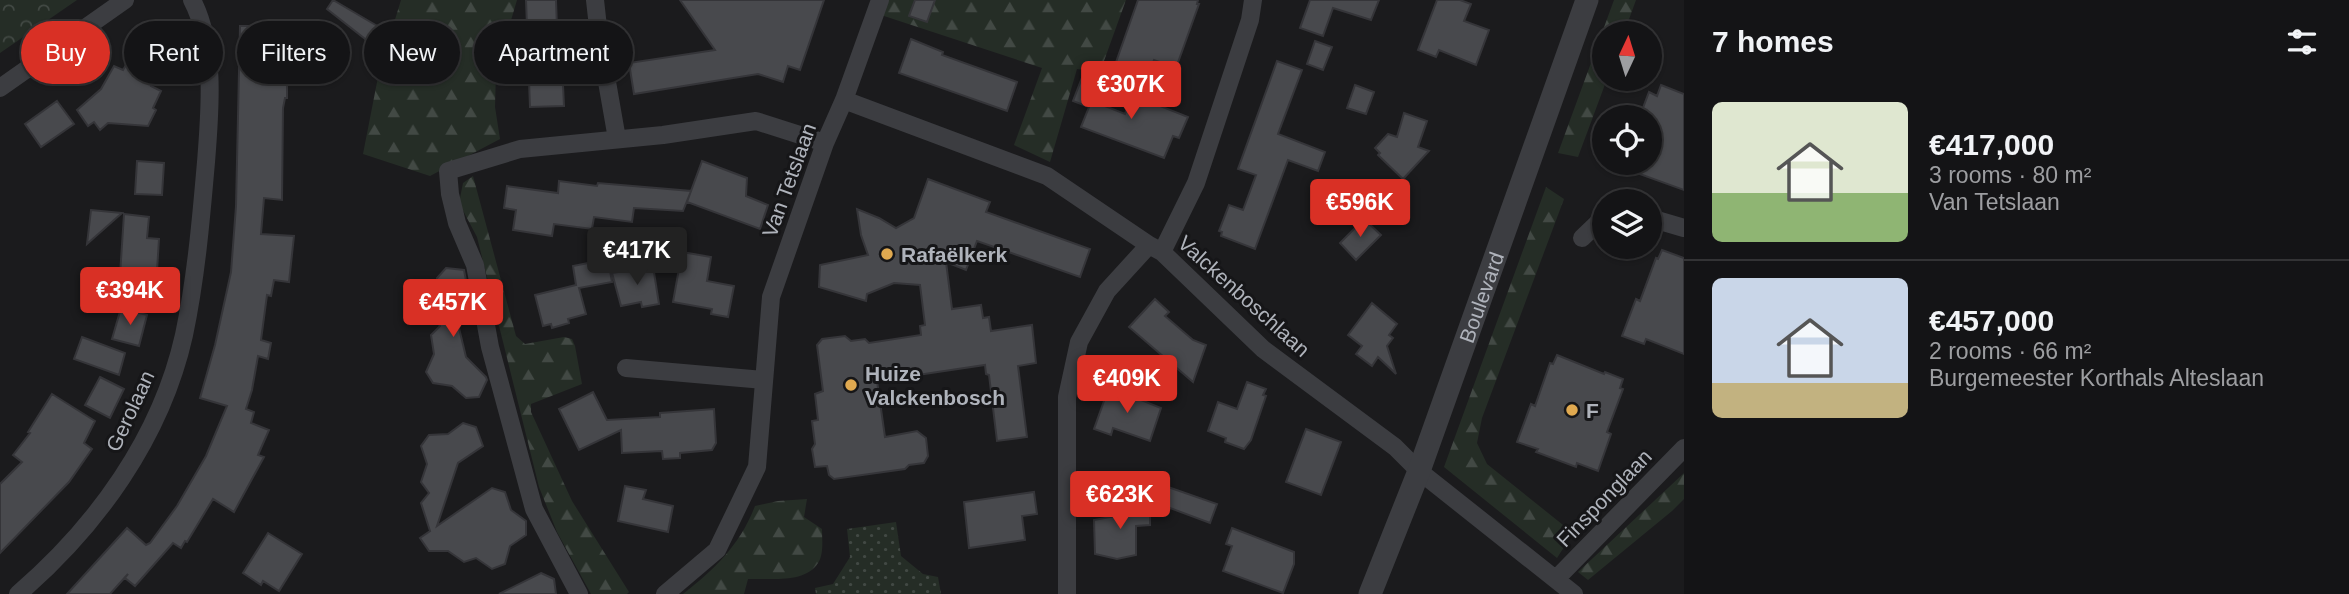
<!DOCTYPE html>
<meta charset="utf-8">
<style>
:root{--surface:#141416;--page:#212123;--text:#f1f3f6;--muted:#9d9ea1;--line:#333335;--accent:#d93025}
body{margin:0;font-family:Helvetica,sans-serif;background:var(--page);color:var(--text);height:100vh;display:flex;flex-direction:column;font-size:26px;white-space:nowrap}
*{box-sizing:border-box;margin:0}
p{font-size:23px;color:var(--muted)}
.icon{flex:none;width:38px;height:38px;fill:none;stroke:currentColor;stroke-width:2;stroke-linecap:round;stroke-linejoin:round}
.map{position:relative;flex:1;overflow:hidden}
.drawer{display:flex;flex-direction:column;background:var(--surface);width:665px}
.drawer>*{flex:none}
.top-card{position:absolute;left:21px;top:21px;width:665px;height:63px;display:flex;gap:14px}
.needle{width:46px;rotate:4deg}
.controls{position:absolute;left:1592px;top:21px;display:grid;gap:14px}
.controls a{display:grid;place-items:center;width:70px;height:70px;border-radius:50%;background:var(--surface);box-shadow:0 2px 5px #0004,0 0 0 2px var(--line);font-size:35px}
.price{position:absolute;translate:-50% -60px;padding:0 16px;border-radius:7px;background:var(--accent);color:#fff;font-size:23px;line-height:46px;filter:drop-shadow(0 2px 4px #0008)}
.price::after{content:'';position:absolute;left:50%;top:42px;width:21px;height:16px;margin-left:-10px;background:inherit;clip-path:polygon(0 0,100% 0,50% 100%)}
.price.active{background:#222;color:#fff}
ul{padding:0;list-style:none}
li{display:flex;align-items:center;gap:21px;height:175px;padding:0 28px}
li+li{border-top:2px solid var(--line)}
li span{display:grid;place-items:center;flex:none;width:196px;height:140px;border-radius:10px;color:#555}
li>.icon{margin-inline-start:auto}
span .icon{width:84px;height:84px;fill:#fffc;stroke-width:1}
li b{font-size:30px}
h2{display:flex;justify-content:space-between;align-items:center;height:84px;padding:0 28px;font-size:30px}
.tag{padding:0 24px;border-radius:32px;background:var(--surface);box-shadow:0 2px 5px #0004,0 0 0 2px var(--line);font-size:24px;line-height:63px}
.tag.active{background:var(--accent);color:#fff}
main{display:flex;flex:1;min-height:0}
.map>svg:first-child{display:block}
</style>
<main>
<div class="map">
<svg width="1684" height="594" viewBox="0 0 1684 594">
<defs>
<pattern id="grass-dots" width="8" height="8" patternUnits="userSpaceOnUse" patternTransform="scale(1.75)"><rect width="8" height="8" fill="#252d26"/><path d="M2 2h.1M6 6h.1" fill="none" stroke="#424944" stroke-width="1.8" stroke-linecap="round"/></pattern>
<pattern id="forest-firs" width="22" height="20" patternUnits="userSpaceOnUse" patternTransform="scale(1.75)"><rect width="22" height="20" fill="#252d26"/><path d="M5 1l3.5 6h-7zM16 11l3.5 6h-7z" fill="#424944"/></pattern>
<pattern id="park-crowns" width="20" height="18" patternUnits="userSpaceOnUse" patternTransform="scale(1.75)"><rect width="20" height="18" fill="#252d26"/><path d="M2 6a3 3 0 1 1 6 0M12 15a3 3 0 1 1 6 0" fill="none" stroke="#424944"/></pattern>
</defs>
<rect width="100%" height="100%" fill="#1b1b1d"/>
<path fill="url(#grass-dots)" d="M896,522L901,556L923,574L938,577L941,594H816L815,588L833,584L850,557L847,529Z"/>
<path fill="url(#forest-firs)" d="M401,0H517L496,71L495,107L500,139L430,176L363,154L379,72Z
M886,0H1126L1100,72L1077,69L1050,162L1014,145L1042,68L881,15Z
M1614,0H1636L1624,33H1605V79H1607L1578,157L1558,153Z
M473,176L516,336L525,344L564,337L572,339L575,346L582,384L531,404V412L572,501L629,592L627,594H591L557,532L539,487L477,237L459,203L463,183Z
M1546,187L1564,199L1482,418L1477,443L1487,464L1573,533L1557,558L1444,467Z
M1684,473V499L1672,511L1588,580L1578,572Z
M807,499L804,517L822,529C822,539 824,554 818,563C805,584 769,578 748,579L744,594H683C715,569 740,545 755,506L778,501Z"/>
<path fill="url(#park-crowns)" d="M0,0H77L0,53Z"/>
<path fill="#48494d" stroke="#353539" stroke-width="2" d="M333,0L379,27L369,42L327,9Z
M526,0H556L559,85H563L564,106L530,107Z
M680,0H824L800,70L788,66L783,82L758,74L634,94L629,63L715,50Z
M915,0H935L927,22L909,16Z
M1138,0H1198L1197,4H1199L1176,68L1154,60L1148,76L1115,65Z
M1310,0H1379L1371,20L1333,8L1323,36L1300,28Z
M1437,0H1460L1471,4L1464,21L1489,30L1476,65L1439,50L1436,57L1418,50Z
M240,26H278L275,35H287V98H285L283,108L282,200L264,198L261,234L294,236L289,282L274,280L271,296L267,295L261,340L271,343L268,359L258,356L252,390L246,409L254,412L251,423L269,430L258,455L264,457L234,512L213,499L187,542L185,541L181,548L173,543L135,586L125,578L128,574L110,594H67L127,528L146,545L150,543L177,506L206,456L227,406L200,398L215,345L231,272L236,206Z
M911,39L943,52L942,55L1017,82L1007,111L899,73Z
M1315,41L1332,47L1323,70L1307,64Z
M129,60L157,75L151,86L161,91L153,108L156,110L148,126L108,123L100,130L94,122L88,126L77,110L101,89L114,66L123,70Z
M1277,61L1302,70L1278,134L1325,152L1318,171L1288,160L1255,249L1221,236L1222,232L1219,231L1229,205L1243,210L1256,175L1238,169Z
M1083,75L1099,82L1092,101L1125,114L1132,94L1161,103L1160,106L1188,117L1179,138L1173,136L1164,158L1081,127L1089,107L1073,101Z
M1355,85L1374,92L1366,114L1347,108Z
M1661,85L1684,94V190L1615,165V163H1650V117L1640,116L1649,92L1657,96Z
M57,101L74,124L41,147L25,124Z
M1404,113L1427,121L1418,147L1429,151L1403,179L1378,155L1380,153L1375,148L1388,134L1397,137Z
M137,161L164,163L162,195L135,194Z
M702,161L747,178L746,196L768,205L760,229L687,202Z
M928,179L990,202L986,212L1090,249L1080,277L977,241L966,270L946,262L952,309L981,305L983,318L989,317L991,331L1032,325L1036,363L1018,366L1027,437L997,441L989,375L986,374L985,365L877,381L885,437L917,431L926,438L928,456L924,463L909,465L905,469L834,479L829,475L827,466L815,467L812,449L815,444L812,421L818,420L815,394L823,391L817,345L822,339L845,336L851,341L865,339L869,343L921,335L920,326L925,325L920,285L894,283L867,294L866,301L819,287L820,265L868,255L861,235L857,209L879,218L896,228L914,218Z
M559,181L597,186L598,183L691,191L683,211L634,208L632,222L594,217L592,229L554,224L552,236L513,230L516,210L504,208L507,186L558,193Z
M91,210L122,213L87,244Z
M124,214L149,217L147,238L159,239L157,271L144,270L138,303L91,293L96,270L120,275Z
M1364,219L1381,235L1356,260L1340,243Z
M1662,250L1684,258V354L1646,339L1644,344L1622,336L1636,299L1640,301L1656,258L1658,259Z
M682,252L711,257L707,281L734,286L728,317L711,314L712,309L673,302Z
M608,259L612,282L579,288L586,314L568,319L569,323L552,328L551,324L543,326L535,295L576,285L573,266Z
M653,266L659,304L642,307L641,302L621,306L612,273Z
M446,268L464,270L468,291L461,299L467,310L459,328L466,357L486,377L487,380L479,397L466,398L452,386L433,383L426,372L434,354L431,335L440,326L433,314L441,297L437,278Z
M1155,299L1169,312L1165,316L1193,340L1206,345L1193,382L1129,327Z
M1372,303L1397,324L1389,335L1393,338L1387,346L1396,374L1378,357L1372,366L1356,354L1362,346L1348,335Z
M121,308L147,315L139,346L112,339Z
M82,337L125,353L119,375L74,359Z
M1557,355L1604,374L1605,372L1623,379L1620,388L1623,389L1607,432L1611,434L1598,471L1577,463L1576,467L1536,452L1538,449L1517,442L1531,404L1535,406L1550,363L1553,364Z
M100,377L124,389L110,418L85,405Z
M1247,382L1266,389L1263,395L1266,396L1251,440L1244,449L1225,442L1226,438L1208,431L1218,402L1237,409Z
M1109,387L1161,408L1150,441L1113,428L1111,435L1094,429Z
M593,392L607,420L660,417V413L714,409L716,443L712,450L680,453V458L663,459L662,451L622,453L621,430L579,450L559,409Z
M52,394L95,421L84,443L92,449L69,482L0,553V484L22,462L13,455L30,433L28,432Z
M463,423L476,427L483,446L458,463L437,526L492,488L505,492L511,510L526,521V535L510,546L505,564L492,569L476,558L464,562L448,551H429L420,538L430,531L421,503L429,493L421,482L427,464L421,446L429,435L448,434Z
M1306,429L1341,442L1321,495L1286,482Z
M625,486L646,490L643,499L673,506L668,532L618,521Z
M1168,487L1217,504L1210,523L1162,505Z
M1034,492L1037,514L1022,516L1025,540L969,548L964,502Z
M1119,503L1150,507V525L1136,526V555L1117,559L1095,554L1094,520L1116,516Z
M1232,528L1294,552V564L1283,593L1223,571L1232,546L1226,544Z
M268,533L302,554L279,591L263,581L261,585L243,573Z
M541,573L554,579L556,594H499Z"/>
<g fill="none" stroke-linecap="round" stroke-linejoin="round">
<path stroke="#3c3d41" stroke-width="18" d="M595,0L599,36L617,139
M0,88L125,0
M844,100L1047,176L1149,245L1162,252L1263,349L1395,447L1419,471L1574,594
M1650,218L1684,228
M1582,238L1605,216
M1162,252L1196,183L1250,20L1253,0
M626,368L764,380
M1556,579L1684,448
M18,594C96,527 161,438 184,335C196,278 201,220 206,162C210,112 216,45 192,0
M579,594L534,509L490,347L475,265L457,223L450,194L448,171L520,149L663,135L756,121L825,143
M665,594L717,550L757,467L771,297L825,143L844,100L880,0
M1067,594V397L1079,342L1107,291L1149,245"/>
<path stroke="#3c3d41" stroke-width="23" id="s1" d="M1370,594L1419,471L1587,0"/>
</g>
<g fill="#e0a950" stroke="#161618" stroke-width="2.5">
<circle cx="887" cy="254" r="7"/>
<circle cx="851" cy="385" r="7"/>
<circle cx="1572" cy="410" r="7"/>
</g>
<g text-anchor="middle" dominant-baseline="central" stroke-width="6" stroke-linejoin="round" paint-order="stroke">
<g font-size="21" fill="#afb3bb" stroke="#161618">
<text transform="translate(789 180) rotate(-70)">Van Tetslaan</text>
<text transform="translate(1244 296) rotate(42)">Valckenboschlaan</text>
<text stroke="none"><textPath href="#s1" startOffset="317">Boulevard</textPath></text>
<text transform="translate(130 411) rotate(-65)">Gerolaan</text>
<text transform="translate(1604 498) rotate(-46)">Finsponglaan</text>
</g>
<g font-size="21" font-weight="bold" fill="#afb3bb" stroke="#161618" text-anchor="start">
<text x="901" y="254">Rafaëlkerk</text>
<text x="865" y="373">Huize<tspan x="865" dy="24">Valckenbosch</tspan></text>
<text x="1586" y="410">F</text>
</g>
</g>
</svg>
<div class="controls">
<a><svg class="needle" viewBox="-14 -14 28 28"><path d="M0-13l5 13h-10z" fill="#e53935"/><path d="M0 13l5-13h-10z" fill="#9d9ea1"/></svg></a>
<a><svg class="icon" aria-label="locate" viewBox="0 0 24 24"><circle cx="12" cy="12" r="6"/><path d="M12 2v4M12 18v4M2 12h4M18 12h4"/></svg></a>
<a><svg class="icon" aria-label="layers" viewBox="0 0 24 24"><path d="M12 4l9 5-9 5-9-5zM3 14l9 5 9-5"/></svg></a>
</div>
<b class="price" style="left:1131px;top:121px">€307K</b>
<b class="price" style="left:1360px;top:239px">€596K</b>
<b class="price active" style="left:637px;top:287px">€417K</b>
<b class="price" style="left:130px;top:327px">€394K</b>
<b class="price" style="left:453px;top:339px">€457K</b>
<b class="price" style="left:1127px;top:415px">€409K</b>
<b class="price" style="left:1120px;top:531px">€623K</b>
<div class="top-card">
<a class="tag active">Buy</a>
<a class="tag">Rent</a>
<a class="tag">Filters</a>
<a class="tag">New</a>
<a class="tag">Apartment</a>
</div>
</div>
<section class="drawer">
<h2>7 homes<svg class="icon" aria-label="filters" viewBox="0 0 24 24"><path d="M4 7h16M4 17h16"/><circle cx="9" cy="7" r="2"/><circle cx="15" cy="17" r="2"/></svg></h2>
<ul>
<li><span style="background:linear-gradient(#dfe7d0 65%,#8fb573 0)"><svg class="icon" aria-label="home" viewBox="0 0 24 24"><path d="M3 11l9-7 9 7M6 9v11h12V9"/></svg></span><div><b>€417,000</b><p>3 rooms · 80 m²</p><p>Van Tetslaan</p></div></li>
<li><span style="background:linear-gradient(#c9d6e8 75%,#c2b280 0)"><svg class="icon" aria-label="home" viewBox="0 0 24 24"><path d="M3 11l9-7 9 7M6 9v11h12V9"/></svg></span><div><b>€457,000</b><p>2 rooms · 66 m²</p><p>Burgemeester Korthals Alteslaan</p></div></li>
</ul>
</section>
</main>
